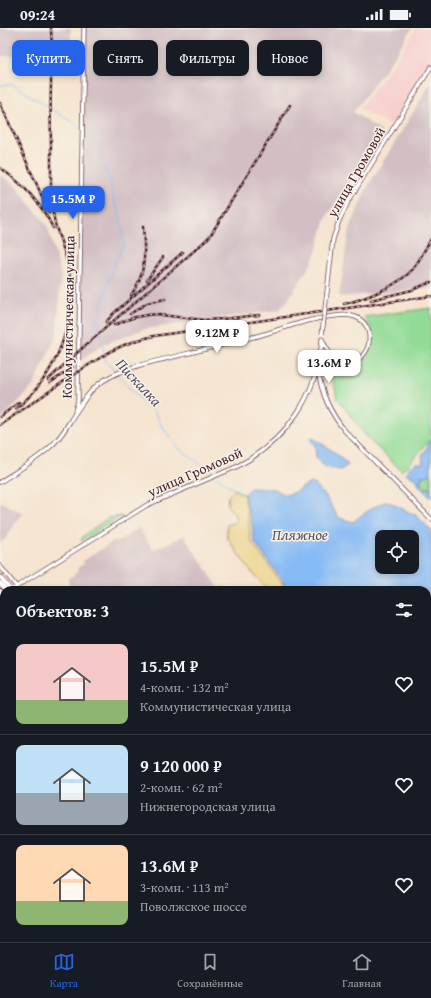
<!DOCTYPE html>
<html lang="ru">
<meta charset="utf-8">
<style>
:root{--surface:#171b24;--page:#20242c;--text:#f1f3f6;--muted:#9ea1a6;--line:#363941;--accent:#2563eb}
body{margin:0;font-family:"Gentium Book Plus",serif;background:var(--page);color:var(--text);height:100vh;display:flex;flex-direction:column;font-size:15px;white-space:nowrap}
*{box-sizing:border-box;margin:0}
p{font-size:13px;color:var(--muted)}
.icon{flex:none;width:22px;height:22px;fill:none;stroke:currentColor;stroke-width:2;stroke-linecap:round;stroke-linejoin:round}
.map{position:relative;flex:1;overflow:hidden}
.side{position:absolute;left:0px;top:558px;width:431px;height:356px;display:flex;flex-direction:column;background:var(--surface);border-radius:12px 12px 0 0;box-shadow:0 2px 6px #0003}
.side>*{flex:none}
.banner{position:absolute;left:12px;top:12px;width:407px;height:36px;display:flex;gap:8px}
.controls{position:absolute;left:375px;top:502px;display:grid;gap:8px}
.controls a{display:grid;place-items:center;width:44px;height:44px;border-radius:8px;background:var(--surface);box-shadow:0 2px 6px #0003;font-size:20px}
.price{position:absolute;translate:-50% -34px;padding:0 9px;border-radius:8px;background:#fff;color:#222;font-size:13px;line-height:26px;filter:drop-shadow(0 1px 2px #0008)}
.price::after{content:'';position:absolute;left:50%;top:24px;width:12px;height:9px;margin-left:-6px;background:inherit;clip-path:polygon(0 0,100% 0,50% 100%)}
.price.on{background:var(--accent);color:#fff}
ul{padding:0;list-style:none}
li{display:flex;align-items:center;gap:12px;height:100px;padding:0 16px}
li+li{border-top:1px solid var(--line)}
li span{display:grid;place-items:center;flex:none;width:112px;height:80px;border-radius:8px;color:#555}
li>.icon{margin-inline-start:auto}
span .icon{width:48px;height:48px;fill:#fffc;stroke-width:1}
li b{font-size:17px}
h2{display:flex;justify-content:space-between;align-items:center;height:48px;padding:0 16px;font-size:17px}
.tag{padding:0 14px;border-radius:8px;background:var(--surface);box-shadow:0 2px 6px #0003;font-size:14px;line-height:36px}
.tag.on{background:var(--accent);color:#fff}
.status{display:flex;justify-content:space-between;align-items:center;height:28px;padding:0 20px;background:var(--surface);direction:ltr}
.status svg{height:11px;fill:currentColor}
.tabs{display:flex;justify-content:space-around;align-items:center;height:56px;border-top:1px solid var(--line);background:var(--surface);font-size:11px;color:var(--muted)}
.tabs a{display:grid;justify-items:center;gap:2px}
.tabs .on{color:var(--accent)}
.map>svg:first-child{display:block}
</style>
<div class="status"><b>09:24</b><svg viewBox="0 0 49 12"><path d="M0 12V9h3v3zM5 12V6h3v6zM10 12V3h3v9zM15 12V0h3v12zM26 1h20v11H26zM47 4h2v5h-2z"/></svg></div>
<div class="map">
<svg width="431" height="914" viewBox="0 0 431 914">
<rect width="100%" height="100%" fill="#f7f3e8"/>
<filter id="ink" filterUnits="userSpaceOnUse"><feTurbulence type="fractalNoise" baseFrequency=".025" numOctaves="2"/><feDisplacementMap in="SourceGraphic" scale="8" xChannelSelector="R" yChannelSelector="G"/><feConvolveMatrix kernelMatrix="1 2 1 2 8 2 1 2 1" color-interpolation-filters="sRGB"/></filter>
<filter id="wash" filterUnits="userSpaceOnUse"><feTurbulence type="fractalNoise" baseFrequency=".012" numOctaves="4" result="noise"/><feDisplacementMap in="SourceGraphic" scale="16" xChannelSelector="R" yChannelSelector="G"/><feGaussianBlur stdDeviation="0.9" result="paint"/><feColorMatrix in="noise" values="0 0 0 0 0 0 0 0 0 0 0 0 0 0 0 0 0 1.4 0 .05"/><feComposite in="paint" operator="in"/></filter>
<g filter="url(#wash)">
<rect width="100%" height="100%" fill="#f5e4cf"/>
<path fill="#f7d0cc" d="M416,0H431V33L391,98L360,80L397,31Z"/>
<path fill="#d2bec3" d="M0,0H71L70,29L0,28Z
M85,0H412L394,29L353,84L382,104L326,190L317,222L311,236L286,275L279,282L144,301L102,317L79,334Z
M431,55V260L339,269L348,207L364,165Z
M0,147L14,156L47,198L61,247L57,306L34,357L0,393Z
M0,473L22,485L6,510L0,515Z
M139,500L153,522L184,508L220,561L224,558L226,562H70L68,551L79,543L77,540L84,536L83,533L114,513L116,515Z"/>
<path fill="#92db96" stroke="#6e7d60" d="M431,280V411L402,443L370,413L337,370L332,347L334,333C340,335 347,338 353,337C368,334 375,314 371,300C370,297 366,293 364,289Z
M431,445V460H424L420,453L424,447L426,449Z
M122,488L123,489L121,490L120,489L81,513L83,508L88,504L108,490Z"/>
<path fill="#75bb7f" stroke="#606d55" d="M431,636V696L427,699V638H429Z
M431,735V777L427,771V738Z
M427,847L431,854V910L417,914H263L260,910H427Z"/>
<path fill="#eeda9e" stroke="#9c7c64" d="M234,462L243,466L247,482L251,513L285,560V562H268L248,540L227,509V497L236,494L235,487L227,477L228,468Z"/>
<path fill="#86baf4" stroke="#686c90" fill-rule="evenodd" d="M311,409C325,417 338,426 348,437L341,442L325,439L316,429L315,418L311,413Z
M431,411V445L426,449L423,447L420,453L424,460H431V470L419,458L417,452L406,445L408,440L418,434L421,436L423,433L422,428L427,420L429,414Z
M312,455C325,464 331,478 339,490L353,494C364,485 374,478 387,473L417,488L431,502V597L427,600V562H288L281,551L254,513L252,497L244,466L250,460L274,461L286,467L296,464L306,457ZM382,509H412V539H382Z"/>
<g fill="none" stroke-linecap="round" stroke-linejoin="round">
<path stroke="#86baf4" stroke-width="1" d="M0,57H13L74,95L81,102
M83,105L98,117L103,135L110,152L113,169L119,184L124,215L112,242L97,293L106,333L115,344
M117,346L133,364L154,383L163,400L177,419L214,446
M216,448L229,458L244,466"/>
</g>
</g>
<g filter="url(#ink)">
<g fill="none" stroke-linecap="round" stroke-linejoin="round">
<defs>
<path id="minor" d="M0,633L4,641
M102,910V914
M93,914L98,910"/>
<path id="major" d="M327,264L333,211L339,193L348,174L431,39
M318,342C322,367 329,383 345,403L431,491
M75,383L78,373V363L84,0
M0,454C17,443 35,433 50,419C61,410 67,398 74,387C80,378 86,368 94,360C107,348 124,342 140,337C180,327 221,318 261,307C282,301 301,293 322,290C333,288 351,284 361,292C376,304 370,334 347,334C341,334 335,330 331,326C327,322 324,316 322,311
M0,538L19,562
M0,549L11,562L147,477L236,439C286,413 317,369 322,312
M0,572L4,577"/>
<path id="highway" d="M0,555L6,562
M0,563L4,567
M154,910L155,914
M160,910L161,914"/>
</defs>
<use href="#minor" stroke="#643d44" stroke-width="4"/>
<use href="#major" stroke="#643d44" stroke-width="5"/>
<use href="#highway" stroke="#643d44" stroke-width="5.5"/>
<use href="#minor" stroke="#fff" stroke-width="2.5"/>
<use href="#major" stroke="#fff" stroke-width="3.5"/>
<use href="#highway" stroke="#fff" stroke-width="4"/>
<defs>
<path id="rail" d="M0,75L37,157L49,185
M0,140C22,155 41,175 53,200
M147,252L163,229
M131,267C147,245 145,225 143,199
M371,272L412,262L431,254
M344,276C365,271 398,258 413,241C420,232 425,221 431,211
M130,286L147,275L165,271
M161,287L203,292L222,291L259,287
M106,294L113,286L183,224
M114,297C129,290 143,286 160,286
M48,352L79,323L203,215L210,208L290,77
M50,355L73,339
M16,381C58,346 79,290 68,237C65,224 60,212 56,199C53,189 52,178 51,167C51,153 51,140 51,127C51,104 50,81 51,57C51,45 52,33 52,21C52,14 51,7 51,0
M0,389L19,374
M0,397L79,343L111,323L124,317L138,312L154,308L431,268"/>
</defs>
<use href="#rail" stroke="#4a1f2b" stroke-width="2.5"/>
<use href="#rail" stroke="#f7f3e8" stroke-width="1" stroke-dasharray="3" stroke-linecap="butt"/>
<defs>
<path id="major-bridge" d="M322,306L327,264"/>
</defs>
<use href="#major-bridge" stroke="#643d44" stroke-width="5" stroke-linecap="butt"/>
<use href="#major-bridge" stroke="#fff" stroke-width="3.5"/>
</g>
</g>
<g text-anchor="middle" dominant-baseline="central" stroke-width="3" stroke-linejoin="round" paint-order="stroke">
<g font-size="14" fill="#4a1f2b" stroke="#f7f3e8">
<text transform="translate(356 144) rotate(-60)">улица Громовой</text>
<text transform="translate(68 289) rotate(-89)">Коммунистическая улица</text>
<text transform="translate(195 444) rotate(-24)">улица Громовой</text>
</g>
<g font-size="15" font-style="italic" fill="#5c4e67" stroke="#f7f3e8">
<text transform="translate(139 354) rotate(47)">Пискалка</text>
<text x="300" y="506">Пляжное</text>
</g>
</g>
</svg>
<div class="controls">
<a><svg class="icon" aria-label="locate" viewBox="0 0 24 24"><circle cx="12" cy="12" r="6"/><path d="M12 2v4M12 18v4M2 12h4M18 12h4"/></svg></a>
</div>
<b class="price on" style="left:73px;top:192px">15.5M ₽</b>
<b class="price" style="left:217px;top:326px">9.12M ₽</b>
<b class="price" style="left:329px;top:356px">13.6M ₽</b>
<div class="banner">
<a class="tag on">Купить</a>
<a class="tag">Снять</a>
<a class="tag">Фильтры</a>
<a class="tag">Новое</a>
</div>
<section class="side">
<h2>Объектов: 3<svg class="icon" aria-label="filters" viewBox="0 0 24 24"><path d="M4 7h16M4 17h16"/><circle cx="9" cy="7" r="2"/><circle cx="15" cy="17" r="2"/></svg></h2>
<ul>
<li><span style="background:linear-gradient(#f6c9c9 70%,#8fb573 0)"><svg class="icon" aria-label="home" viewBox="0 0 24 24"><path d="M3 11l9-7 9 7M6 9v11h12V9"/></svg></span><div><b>15.5M ₽</b><p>4-комн. · 132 m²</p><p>Коммунистическая улица</p></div><svg class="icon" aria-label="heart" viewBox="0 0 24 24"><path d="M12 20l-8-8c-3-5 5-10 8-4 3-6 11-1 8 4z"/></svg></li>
<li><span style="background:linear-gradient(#bfe0f5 60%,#9aa5b1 0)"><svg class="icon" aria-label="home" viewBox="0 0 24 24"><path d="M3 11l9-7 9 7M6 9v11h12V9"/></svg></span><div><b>9 120 000 ₽</b><p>2-комн. · 62 m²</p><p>Нижнегородская улица</p></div><svg class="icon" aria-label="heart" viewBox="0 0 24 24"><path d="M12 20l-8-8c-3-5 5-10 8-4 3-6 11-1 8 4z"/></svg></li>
<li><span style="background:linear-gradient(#ffd9b3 70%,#8fb573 0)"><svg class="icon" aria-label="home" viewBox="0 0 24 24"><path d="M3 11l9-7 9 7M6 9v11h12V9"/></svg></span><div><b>13.6M ₽</b><p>3-комн. · 113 m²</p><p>Поволжское шоссе</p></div><svg class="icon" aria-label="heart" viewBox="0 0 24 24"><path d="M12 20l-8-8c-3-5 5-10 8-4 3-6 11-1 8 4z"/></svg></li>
</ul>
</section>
</div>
<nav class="tabs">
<a class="on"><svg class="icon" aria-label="map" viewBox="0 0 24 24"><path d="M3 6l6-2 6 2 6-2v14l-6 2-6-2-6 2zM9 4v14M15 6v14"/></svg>Карта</a>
<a><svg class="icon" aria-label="saved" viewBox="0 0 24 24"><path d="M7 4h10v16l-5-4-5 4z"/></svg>Сохранённые</a>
<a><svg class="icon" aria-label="home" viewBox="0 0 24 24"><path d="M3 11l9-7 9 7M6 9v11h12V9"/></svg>Главная</a>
</nav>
